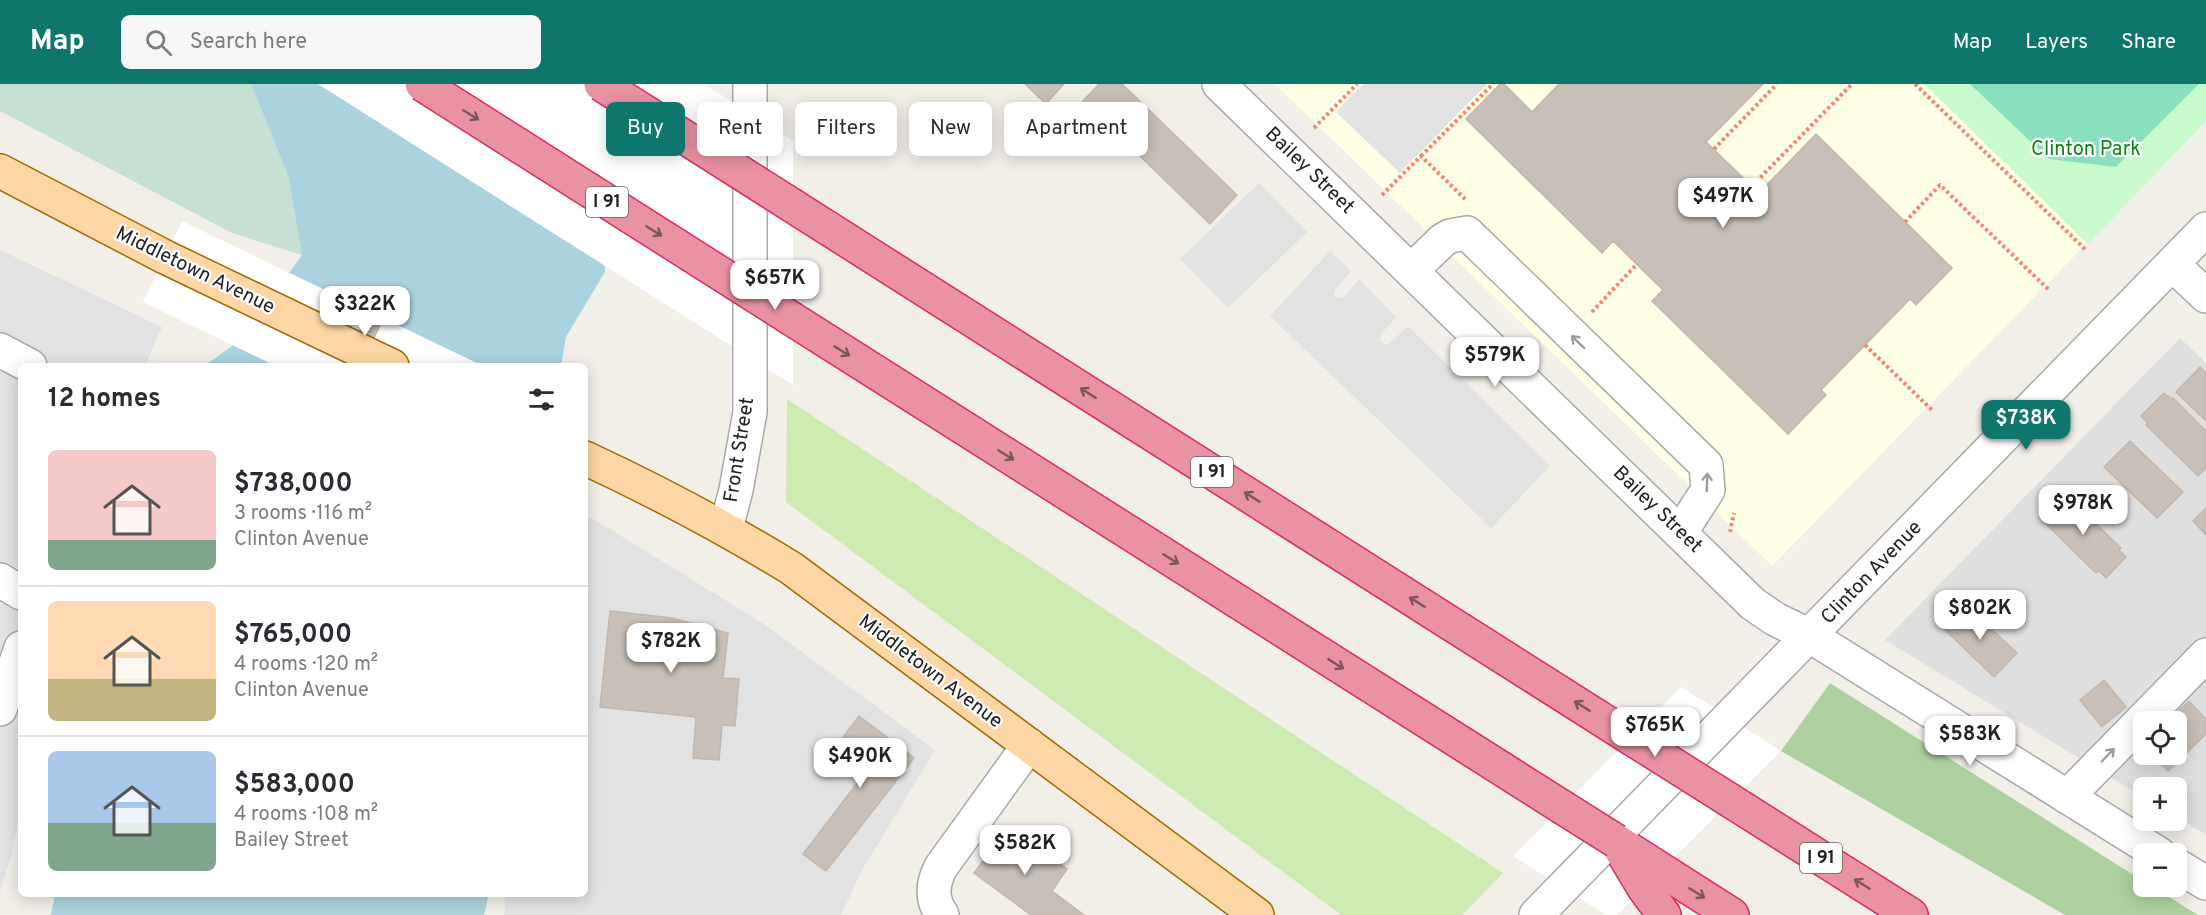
<!DOCTYPE html>
<meta charset="utf-8">
<style>
:root{--surface:#fff;--page:#f7f7f7;--text:#2b2b33;--muted:#7c7c81;--line:#e1e1e2;--accent:#0f766e}
body{margin:0;font-family:Overpass,sans-serif;background:var(--page);color:var(--text);height:100vh;display:flex;flex-direction:column;font-size:22px;white-space:nowrap}
*{box-sizing:border-box;margin:0}
p{font-size:20px;color:var(--muted)}
.icon{flex:none;width:33px;height:33px;fill:none;stroke:currentColor;stroke-width:2;stroke-linecap:round;stroke-linejoin:round}
.map{position:relative;flex:1;overflow:hidden}
.sheet{position:absolute;left:18px;top:279px;width:570px;height:534px;display:flex;flex-direction:column;background:var(--surface);border-radius:9px;box-shadow:0 3px 15px #0003}
.sheet>*{flex:none}
.banner{position:absolute;left:606px;top:18px;width:570px;height:54px;display:flex;gap:12px}
.buttons{position:absolute;left:2133px;top:627px;display:grid;gap:12px}
.buttons a{display:grid;place-items:center;width:54px;height:54px;border-radius:9px;background:var(--surface);box-shadow:0 3px 15px #0003;font-size:30px}
.price{position:absolute;translate:-50% -51px;padding:0 14px;border-radius:12px;background:#fff;color:#222;font-size:20px;line-height:39px;filter:drop-shadow(0 2px 3px #0008)}
.price::after{content:'';position:absolute;left:50%;top:36px;width:18px;height:14px;margin-left:-9px;background:inherit;clip-path:polygon(0 0,100% 0,50% 100%)}
.price.on{background:var(--accent);color:#fff}
ul{padding:0;list-style:none}
li{display:flex;align-items:center;gap:18px;height:150px;padding:0 30px}
li+li{border-top:2px solid var(--line)}
li span{display:grid;place-items:center;flex:none;width:168px;height:120px;border-radius:9px;color:#555}
li>.icon{margin-inline-start:auto}
span .icon{width:72px;height:72px;fill:#fffc;stroke-width:1}
li b{font-size:26px}
h2{display:flex;justify-content:space-between;align-items:center;height:72px;padding:0 30px;font-size:26px}
.chip{padding:0 21px;border-radius:9px;background:var(--surface);box-shadow:0 3px 15px #0003;font-size:21px;line-height:54px}
.chip.on{background:var(--accent);color:#fff}
header{display:flex;align-items:center;gap:36px;box-sizing:border-box;height:84px;padding:0 30px;background:var(--accent);color:#fff}
header strong{font-size:28px}
nav{display:flex;gap:33px;margin-inline-start:auto;font-size:21px}
.search{width:420px;height:54px;background:var(--page);display:flex;align-items:center;gap:15px;box-sizing:border-box;padding:0 21px;border-radius:9px;color:var(--muted);font-size:22px}
.map>svg:first-child{display:block}
</style>
<header>
<strong>Map</strong>
<div class="search"><svg class="icon" aria-label="search" viewBox="0 0 24 24"><circle cx="10" cy="10" r="6"/><path d="M15 15l6 6"/></svg>Search here</div>
<nav><a>Map</a><a>Layers</a><a>Share</a></nav>
</header>
<div class="map">
<svg width="2206" height="831" viewBox="0 0 2206 831">
<rect width="100%" height="100%" fill="#f2efe9"/>
<path fill="#e0dfdf" fill-rule="evenodd" d="M2180,254L2206,279V751L2177,733L2176,704H2144L2143,713L1885,556ZM2144,638H2176V670H2144Z"/>
<path fill="#ffffe5" d="M1275,0H2206V37L1772,482Z"/>
<path fill="#cdebb0" d="M787,315L1503,789L1462,831H1341L786,418Z"/>
<path fill="#add19e" d="M1830,599L2143,797L2144,802L2153,803L2198,831H2065L1781,667Z"/>
<path fill="#c6e0d4" d="M0,0H251L288,92L302,171L232,149L0,27Z"/>
<path fill="#c8facc" d="M1924,0H2206V37L2088,160Z"/>
<path fill="#88e0be" d="M1970,0H2199L2116,83L2049,75Z"/>
<path fill="#e2e2e2" fill-rule="evenodd" d="M1363,0H1487L1400,89L1336,28Z
M1259,99L1307,148L1228,224L1180,175Z
M0,166L162,243L145,282H21V720L12,769L0,808Z
M1330,167L1351,187L1335,206L1334,211L1338,215L1344,213L1359,195L1396,233L1381,250L1380,256L1384,260H1389L1408,242L1550,382L1491,444L1270,232Z
M585,432L600,439L764,540L935,666L862,786L841,831H504L507,810H585ZM610,528L672,534L727,549L723,594L739,596L735,642L722,641L719,676L693,674L696,633L601,623ZM859,632L914,674L826,787L803,770L868,685L837,661Z"/>
<path fill="#aad3df" d="M251,0H599L605,188L566,253L561,282H204L242,255L302,171L288,92Z
M55,810H489L484,831H51Z"/>
<path fill="#fff" d="M318,0H704L793,57V301Z
M182,137L483,282H276L143,218Z
M1681,603L1781,667L1617,831H1606L1513,772Z"/>
<path fill="#c7bfb8" stroke="#c4b6ab" stroke-width="1.5" d="M1025,0H1064L1046,20Z
M1099,0H1122L1237,111L1210,140L1083,17Z
M1500,0H1504L1532,28L1559,0H1763L1706,58L1759,109L1816,50L1952,184L1916,221L1910,215L1821,306L1826,311L1788,350L1652,217L1663,206L1613,157L1602,169L1466,35Z
M381,221L385,231L360,282H343L371,224Z
M2200,283L2206,289V337L2176,308Z
M2164,309L2172,315L2173,314L2206,347V384L2198,392L2146,341L2148,339L2141,332Z
M2130,357L2183,408L2157,434L2104,383Z
M2064,409L2121,464L2119,466L2126,473L2106,494L2099,487L2096,489L2040,434Z
M2206,424V451L2193,437Z
M1966,521L2017,569L1994,593L1944,545Z
M610,527L672,534L728,549L723,594L739,595L735,642L722,641L719,676L693,674L696,633L600,623Z
M2104,596L2126,623L2102,643L2080,616Z
M2189,617L2206,635V650L2168,687L2158,677L2165,670H2176V638H2167Z
M859,632L914,674L826,787L803,770L868,685L837,661Z
M1009,742L1067,785L1052,807L1084,831H1031L974,789Z"/>
<g fill="none" stroke-linecap="round" stroke-linejoin="round">
<defs>
<path id="minor" d="M1219,0L1753,520L1775,535L1810,552L2159,770
M2172,180L2206,212
M1411,187L1443,156L1450,152L1467,149L1706,381L1708,406L1680,449
M0,266L30,282
M726,444L736,406L750,328V0
M0,496L21,509
M0,625L21,564
M2067,713L2206,571
M2176,781L2206,799
M942,831C931,815 932,800 941,783L1029,661
M1536,831L2206,145"/>
<path id="major" d="M0,87L165,173L392,282
M585,374C656,407 724,443 791,484L1257,831"/>
<path id="highway" d="M793,122L1631,654
M792,235L1562,723
M1731,717L1911,831
M1616,757L1732,831
M1620,764L1644,804L1664,831"/>
</defs>
<use href="#minor" stroke="#a9a9a9" stroke-width="36"/>
<use href="#major" stroke="#a06b00" stroke-width="36"/>
<use href="#highway" stroke="#dc2a67" stroke-width="36"/>
<path stroke="#fa8072" stroke-width="4" stroke-dasharray="3 3" stroke-linecap="butt" d="M1915,0L2087,167
M1314,44L1357,0
M1714,65L1777,0
M1421,72L1493,0
M1752,102L1852,0
M1382,111L1421,72L1465,115
M1905,138L1940,101L2049,206
M1592,228L1637,180
M1865,261L1932,326
M1730,448L1734,429"/>
<use href="#minor" stroke="#fff" stroke-width="33"/>
<use href="#major" stroke="#fcd6a4" stroke-width="33"/>
<use href="#highway" stroke="#e892a2" stroke-width="33"/>
<defs>
<path id="highway-bridge" d="M422,0L792,235
M601,0L793,122
M1631,654L1731,717
M1562,723L1616,757"/>
</defs>
<use href="#highway-bridge" stroke="#dc2a67" stroke-width="36" stroke-linecap="butt"/>
<use href="#highway-bridge" stroke="#e892a2" stroke-width="33"/>
</g>
<defs><path id="oneway-shaft" d="M-6 0H5M1.5-3L5.5 0L1.5 3" fill="none" stroke-width="1.6" stroke-linecap="round" stroke-linejoin="round" transform="scale(1.5)"/></defs>
<g stroke="#7b545c">
<use href="#oneway-shaft" transform="translate(471 31) rotate(32)"/>
<use href="#oneway-shaft" transform="translate(654 147) rotate(32)"/>
<use href="#oneway-shaft" transform="translate(842 267) rotate(32)"/>
<use href="#oneway-shaft" transform="translate(1088 309) rotate(-148)"/>
<use href="#oneway-shaft" transform="translate(1006 371) rotate(32)"/>
<use href="#oneway-shaft" transform="translate(1252 413) rotate(-148)"/>
<use href="#oneway-shaft" transform="translate(1171 475) rotate(32)"/>
<use href="#oneway-shaft" transform="translate(1417 518) rotate(-148)"/>
<use href="#oneway-shaft" transform="translate(1336 580) rotate(32)"/>
<use href="#oneway-shaft" transform="translate(1582 622) rotate(-148)"/>
<use href="#oneway-shaft" transform="translate(1862 800) rotate(-148)"/>
<use href="#oneway-shaft" transform="translate(1697 809) rotate(32)"/>
</g>
<g stroke="#9c9c9c">
<use href="#oneway-shaft" transform="translate(1578 258) rotate(-136)"/>
<use href="#oneway-shaft" transform="translate(1707 398) rotate(-88)"/>
<use href="#oneway-shaft" transform="translate(2108 671) rotate(-46)"/>
</g>
<g text-anchor="middle" dominant-baseline="central" stroke-width="4.5" stroke-linejoin="round" paint-order="stroke">
<g fill="#fff" stroke="#646464" stroke-width="1.5">
<rect x="586" y="103" width="42" height="30" rx="4.5"/>
<rect x="1191" y="373" width="42" height="30" rx="4.5"/>
<rect x="1800" y="759" width="42" height="30" rx="4.5"/>
</g>
<g font-size="18" font-weight="bold" fill="#222">
<text x="607" y="118">I 91</text>
<text x="1212" y="388">I 91</text>
<text x="1821" y="774">I 91</text>
</g>
<g font-size="20" fill="#0c8416" stroke="#fff">
<text x="2086" y="66">Clinton Park</text>
</g>
<g font-size="20" fill="#222" stroke="#fff">
<text transform="translate(1309 87) rotate(44)">Bailey Street</text>
<text transform="translate(195 187) rotate(26)">Middletown Avenue</text>
<text transform="translate(740 366) rotate(-81)">Front Street</text>
<text transform="translate(1657 426) rotate(44)">Bailey Street</text>
<text transform="translate(1872 489) rotate(-46)">Clinton Avenue</text>
<text transform="translate(930 588) rotate(37)">Middletown Avenue</text>
</g>
</g>
</svg>
<div class="buttons">
<a><svg class="icon" aria-label="locate" viewBox="0 0 24 24"><circle cx="12" cy="12" r="6"/><path d="M12 2v4M12 18v4M2 12h4M18 12h4"/></svg></a>
<a>+</a>
<a>−</a>
</div>
<b class="price" style="left:1723px;top:145px">$497K</b>
<b class="price" style="left:775px;top:227px">$657K</b>
<b class="price" style="left:365px;top:253px">$322K</b>
<b class="price" style="left:1495px;top:304px">$579K</b>
<b class="price on" style="left:2026px;top:367px">$738K</b>
<b class="price" style="left:2083px;top:452px">$978K</b>
<b class="price" style="left:1980px;top:557px">$802K</b>
<b class="price" style="left:671px;top:590px">$782K</b>
<b class="price" style="left:1655px;top:674px">$765K</b>
<b class="price" style="left:1970px;top:683px">$583K</b>
<b class="price" style="left:860px;top:705px">$490K</b>
<b class="price" style="left:1025px;top:792px">$582K</b>
<div class="banner">
<a class="chip on">Buy</a>
<a class="chip">Rent</a>
<a class="chip">Filters</a>
<a class="chip">New</a>
<a class="chip">Apartment</a>
</div>
<section class="sheet">
<h2>12 homes<svg class="icon" aria-label="filters" viewBox="0 0 24 24"><path d="M4 7h16M4 17h16"/><circle cx="9" cy="7" r="2"/><circle cx="15" cy="17" r="2"/></svg></h2>
<ul>
<li><span style="background:linear-gradient(#f6c9c9 75%,#7fa58c 0)"><svg class="icon" aria-label="home" viewBox="0 0 24 24"><path d="M3 11l9-7 9 7M6 9v11h12V9"/></svg></span><div><b>$738,000</b><p>3 rooms · 116 m²</p><p>Clinton Avenue</p></div></li>
<li><span style="background:linear-gradient(#ffd9b3 65%,#c2b280 0)"><svg class="icon" aria-label="home" viewBox="0 0 24 24"><path d="M3 11l9-7 9 7M6 9v11h12V9"/></svg></span><div><b>$765,000</b><p>4 rooms · 120 m²</p><p>Clinton Avenue</p></div></li>
<li><span style="background:linear-gradient(#a9c7e8 60%,#7fa58c 0)"><svg class="icon" aria-label="home" viewBox="0 0 24 24"><path d="M3 11l9-7 9 7M6 9v11h12V9"/></svg></span><div><b>$583,000</b><p>4 rooms · 108 m²</p><p>Bailey Street</p></div></li>
</ul>
</section>
</div>
